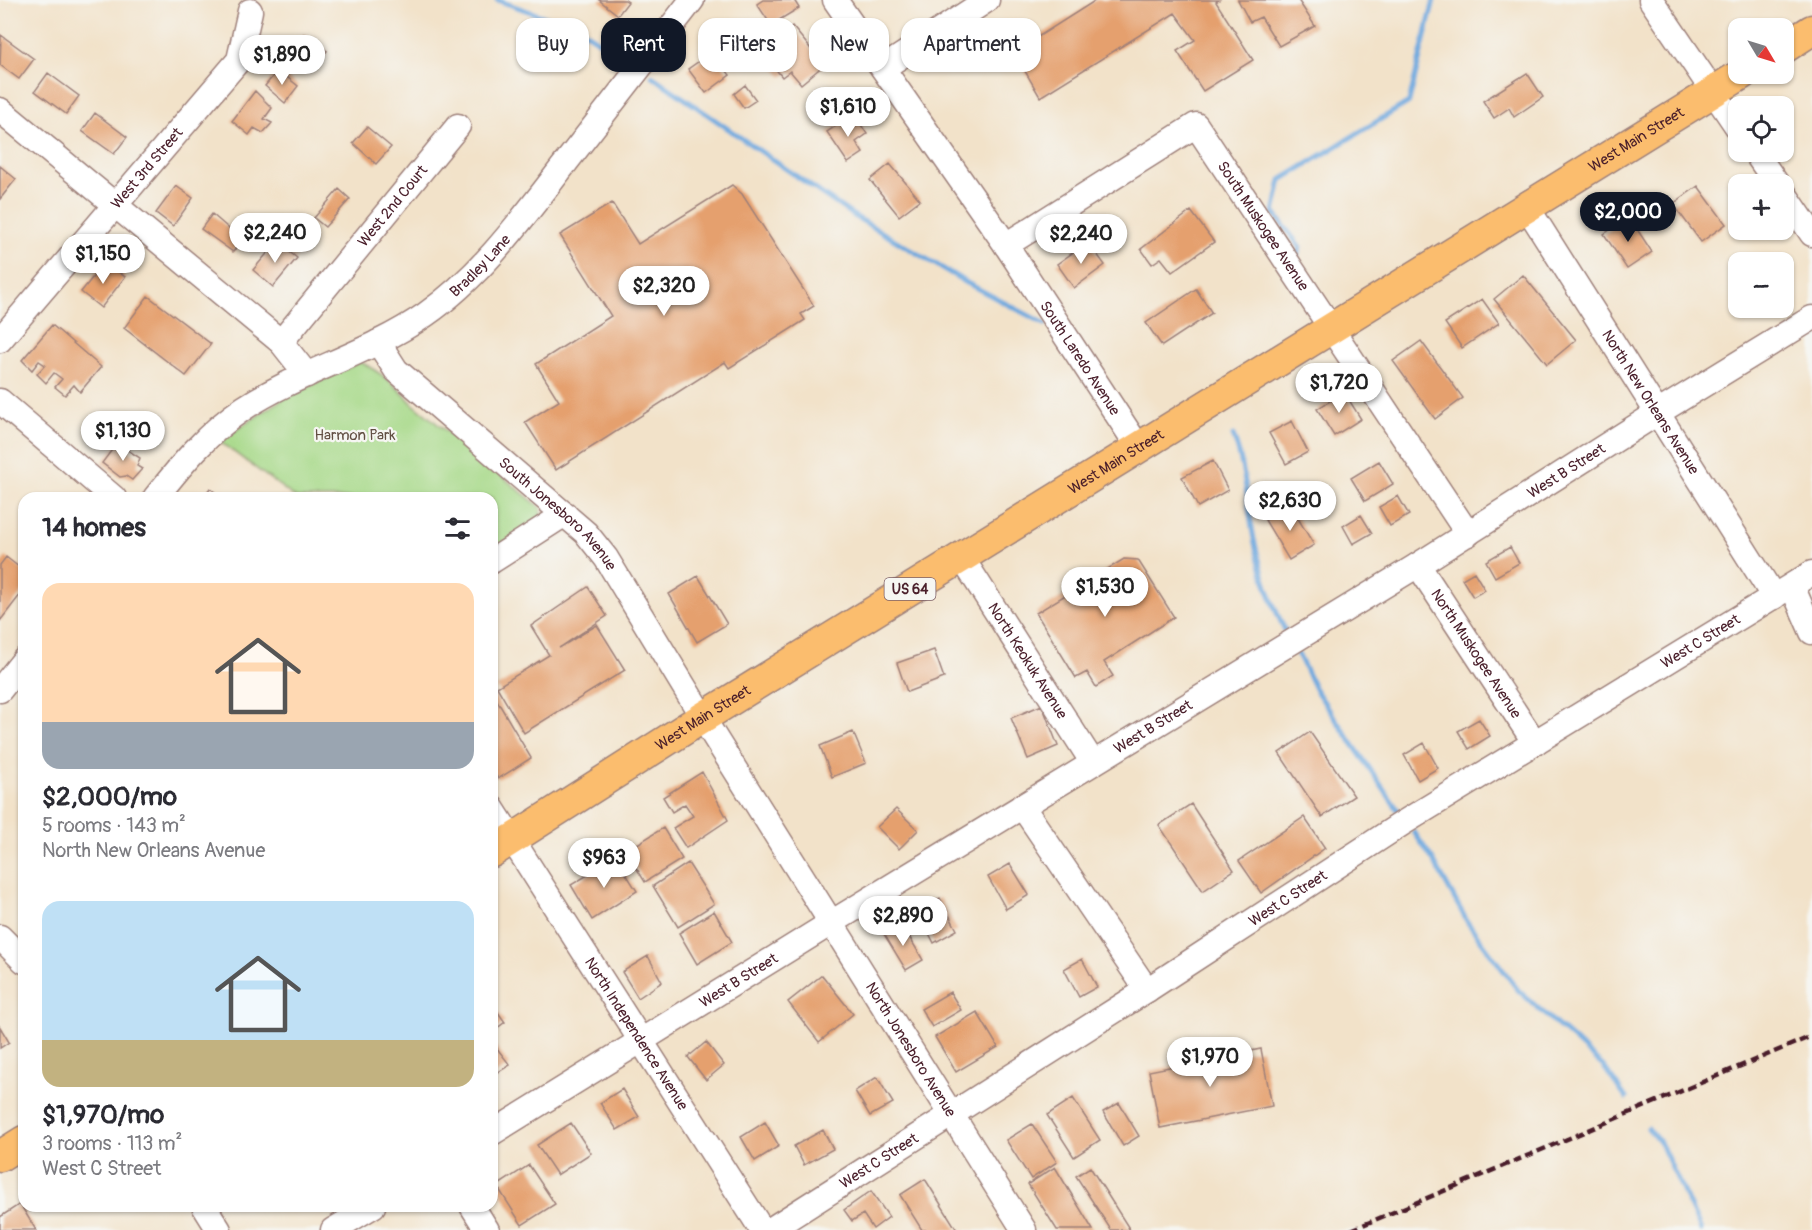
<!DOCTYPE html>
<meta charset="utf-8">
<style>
:root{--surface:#fff;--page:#f7f7f7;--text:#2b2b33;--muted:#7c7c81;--accent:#111827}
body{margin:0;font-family:Pangolin,sans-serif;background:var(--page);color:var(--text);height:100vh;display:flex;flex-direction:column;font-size:22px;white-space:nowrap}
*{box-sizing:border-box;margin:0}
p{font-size:20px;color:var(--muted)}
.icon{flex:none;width:33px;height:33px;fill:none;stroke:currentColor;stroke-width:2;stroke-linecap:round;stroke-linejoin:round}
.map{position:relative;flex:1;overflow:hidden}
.drawer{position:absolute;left:18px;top:492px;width:480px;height:720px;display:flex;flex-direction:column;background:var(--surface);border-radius:18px;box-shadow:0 2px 4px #0004}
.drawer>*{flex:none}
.hud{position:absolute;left:516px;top:18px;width:570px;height:54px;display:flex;gap:12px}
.needle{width:39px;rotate:128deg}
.buttons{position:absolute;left:1728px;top:18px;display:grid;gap:12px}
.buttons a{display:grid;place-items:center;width:66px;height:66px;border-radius:12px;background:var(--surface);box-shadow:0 2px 4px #0004;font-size:30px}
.price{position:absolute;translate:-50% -51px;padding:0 14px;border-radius:21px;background:#fff;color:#222;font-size:20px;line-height:39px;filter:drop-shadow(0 2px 3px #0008)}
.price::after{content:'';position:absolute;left:50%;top:36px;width:18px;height:14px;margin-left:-9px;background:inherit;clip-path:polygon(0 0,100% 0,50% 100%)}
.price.current{background:var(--accent);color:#fff}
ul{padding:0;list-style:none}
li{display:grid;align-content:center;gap:12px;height:318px;padding:0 24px}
li span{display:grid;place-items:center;height:186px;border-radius:18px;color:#555}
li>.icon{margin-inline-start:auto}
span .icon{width:108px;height:108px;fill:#fffc;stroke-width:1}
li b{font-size:26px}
h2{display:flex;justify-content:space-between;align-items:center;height:72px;padding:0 24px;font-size:26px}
.tag{padding:0 21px;border-radius:18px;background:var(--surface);box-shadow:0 2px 4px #0004;font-size:21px;line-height:54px}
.tag.current{background:var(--accent);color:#fff}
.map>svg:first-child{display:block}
</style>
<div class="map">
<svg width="1812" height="1230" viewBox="0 0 1812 1230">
<rect width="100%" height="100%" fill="#f6f6f2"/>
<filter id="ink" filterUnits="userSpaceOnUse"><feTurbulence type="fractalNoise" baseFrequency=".0167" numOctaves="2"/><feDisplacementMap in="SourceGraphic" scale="12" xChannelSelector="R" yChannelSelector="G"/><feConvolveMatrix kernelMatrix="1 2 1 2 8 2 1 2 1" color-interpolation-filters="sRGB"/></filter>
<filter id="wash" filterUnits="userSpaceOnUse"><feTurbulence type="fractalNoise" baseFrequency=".008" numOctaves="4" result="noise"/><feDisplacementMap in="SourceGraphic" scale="24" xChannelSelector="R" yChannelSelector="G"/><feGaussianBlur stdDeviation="1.35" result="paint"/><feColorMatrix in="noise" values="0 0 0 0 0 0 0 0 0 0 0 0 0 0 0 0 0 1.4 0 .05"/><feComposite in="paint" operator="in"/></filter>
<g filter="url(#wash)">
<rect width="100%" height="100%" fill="#f2e2c9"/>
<path fill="#a7d989" stroke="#787c5a" stroke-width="1.5" d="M360,362C381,372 397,386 413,404L541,508V520L492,552V498H296L219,441L283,399Z"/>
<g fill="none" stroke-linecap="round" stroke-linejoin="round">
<path stroke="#6ea8de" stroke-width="5" d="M497,0L582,30L627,60
M652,76L851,214L967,283L1045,324
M1295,261L1300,247L1274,213L1281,180L1409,102L1434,0
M1233,435C1246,469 1247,503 1254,539C1261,571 1270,601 1285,630
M1298,654L1315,689L1398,810
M1414,832L1433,860L1468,923L1518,990L1604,1067L1626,1098
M1648,1128L1662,1146L1701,1230"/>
</g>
<g id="blocks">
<path fill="#e5a06e" d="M599,0H625L628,2L618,15Z
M763,0H794L799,8L771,25L757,4Z
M1096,0H1219L1216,2L1253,60L1203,91L1177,51L1195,40L1175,13L1040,97L1014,52Z
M1238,0H1298L1315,26L1279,46L1261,17L1250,22Z
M792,26L824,65L801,84L790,71L782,77L771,63L780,55L776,50L785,42L780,36Z
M304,34L327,51L316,64L294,47Z
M1,35L34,59L19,79L0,65Z
M719,47L729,61L723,66L730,75L706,93L688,69Z
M278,70L298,86L285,103L265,86Z
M48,73L79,96L66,114L35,91Z
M1527,73L1543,97L1514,117L1509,108L1494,118L1483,101Z
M745,85L756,100L744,108L734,94Z
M255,91L272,108L264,119L272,123L263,133L254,128L249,135L232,121Z
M95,113L127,137L114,154L82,131Z
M854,114L867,134L856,142L863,153L848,163L827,132Z
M367,127L391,147L376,164L353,143Z
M890,164L920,200L899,216L870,180Z
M0,166L16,179L0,199Z
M732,185L742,194L814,306L801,314L805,320L729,368L725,362L556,470L525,422L559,401L536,364L611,316L560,235L612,203L638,244Z
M176,186L193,198L173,226L156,213Z
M1698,186L1726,224L1701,242L1673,204Z
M339,189L350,199L325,227L314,218Z
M1191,211L1214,242L1172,272L1161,258L1152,264L1141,249Z
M212,214L242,240L233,252L201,229Z
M1629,217L1652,252L1627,269L1604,234Z
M277,242L297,258L273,287L253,270Z
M1088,242L1105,265L1074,288L1057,264Z
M105,262L125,277L101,308L81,292Z
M1523,275L1576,340L1547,364L1494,299Z
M1196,289L1212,313L1162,346L1146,323Z
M148,296L211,344L186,376L124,328Z
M1482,299L1499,323L1462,348L1445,323Z
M52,325L101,367L80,392L74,385L65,395L55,387L62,379L54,373L46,383L37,374L45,365L39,361L32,370L22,360Z
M1421,341L1463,398L1435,419L1393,361Z
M1344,392L1361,419L1334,436L1317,409Z
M1292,421L1308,452L1286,464L1269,433Z
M117,443L140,458L137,466L142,469L132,480L126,476L120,477L102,463Z
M1213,461L1228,490L1198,507L1182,477Z
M1379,461L1393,484L1365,501L1351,478Z
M210,488L222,498H202Z
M1398,496L1409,515L1390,526L1379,507Z
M1290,505L1314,545L1289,560L1265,520Z
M1361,515L1372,533L1353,544L1343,526Z
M1510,547L1519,563L1495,577L1486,561Z
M6,557L24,571V590L0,621V565Z
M1124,559L1138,560L1174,617L1104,662L1113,676L1096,687L1087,672L1076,678L1036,613Z
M1474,572L1485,590L1473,597L1462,579Z
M698,576L727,624L697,642L669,594Z
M588,587L607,616L559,648L597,625L625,670L524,733L497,687L549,655L531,626Z
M934,650L944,678L907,692L897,663Z
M492,692L531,758L498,779L492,769Z
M1042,705L1058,746L1028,759L1011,718Z
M1479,719L1490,736L1469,749L1458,731Z
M853,732L866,763L832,777L820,746Z
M1310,732L1354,796L1322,817L1279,753Z
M1424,743L1438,768L1418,780L1404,755Z
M702,772L728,820L686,848L673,828L693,816L685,804L672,812L663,797Z
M1191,804L1234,870L1203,891L1159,825Z
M896,809L918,830L899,849L877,827Z
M1304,817L1325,848L1261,893L1239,861Z
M663,828L682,859L645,882L626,851Z
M616,858L637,891L592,920L571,885Z
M688,863L714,904L678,927L653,886Z
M1010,864L1029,895L1006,909L988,877Z
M940,898L957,930L934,943L917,910Z
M714,911L732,942L697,964L679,933Z
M901,923L923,960L906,970L884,934Z
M648,956L662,982L638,998L622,972Z
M1082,959L1097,987L1079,997L1064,969Z
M822,975L853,1014L819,1042L788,1002Z
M950,992L961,1010L932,1027L921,1009Z
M492,1004L505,1022L492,1032Z
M977,1012L998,1047L956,1072L935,1037Z
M0,1027L9,1042L0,1048Z
M492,1042L510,1065L492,1076Z
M706,1042L724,1065L706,1080L688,1057Z
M1261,1049L1272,1106L1160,1128L1149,1071Z
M877,1077L893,1103L870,1116L855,1091Z
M622,1089L639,1117L617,1130L600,1103Z
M1073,1098L1100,1140L1074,1157L1047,1115Z
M1119,1103L1139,1136L1123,1146L1103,1112Z
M765,1122L779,1146L755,1161L741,1137Z
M571,1123L591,1153L557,1175L537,1145Z
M1032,1124L1057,1162L1031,1179L1006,1140Z
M823,1130L833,1149L804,1165L794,1146Z
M529,1165L555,1204L522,1225L497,1186Z
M1055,1167L1093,1230H1057L1028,1184Z
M1090,1167L1130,1230H1111L1076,1176Z
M925,1179L957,1230H922L900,1195Z
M871,1191L889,1217L873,1229L863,1214L852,1221L844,1210Z
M20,1204L36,1230H0V1217Z"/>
</g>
</g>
<g filter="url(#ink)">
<use href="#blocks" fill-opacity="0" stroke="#9e807a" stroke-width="1.5"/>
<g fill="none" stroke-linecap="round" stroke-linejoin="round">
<defs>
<g id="minor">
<path id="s1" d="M835,0L1006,245L1139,448"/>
<path d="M1651,0L1738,128"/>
<path d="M883,68L987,0"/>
<path d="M0,110L281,342L307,375"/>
<path d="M1755,152L1777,184"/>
<path d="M1784,193L1812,234"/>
<path id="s2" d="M1527,207L1774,597"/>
<path id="s3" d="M1006,245L1196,125L1468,534"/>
<path id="s4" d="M0,340L239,60L250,11"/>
<path id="s5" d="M281,342L458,126"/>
<path id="s6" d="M378,342L396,370L586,533L606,558L714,736L1024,1230"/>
<path d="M0,401L114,498"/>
<path id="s7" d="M155,498C182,464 207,433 244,408C300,371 369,354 425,315C481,276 523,218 564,165C607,110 649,55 692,0"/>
<path id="s8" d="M962,558L1093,763"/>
<path d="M492,561L565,514"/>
<path id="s9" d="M1418,565L1535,743"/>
<path d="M1792,586L1812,632"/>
<path d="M0,690L24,660"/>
<path d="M1022,806L1147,990"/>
<path id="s10" d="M492,808L762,1230"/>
<path d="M0,937L24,961"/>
<path id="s11" d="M492,1133L831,923L1418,565L1659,412L1812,318"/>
<path d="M204,1206L219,1230"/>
<path d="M472,1206L487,1230"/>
<path d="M333,1230L373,1206"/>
<path id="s12" d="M770,1230L1147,990L1403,823L1812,573"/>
</g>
<g id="major">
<path d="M1784,48L1812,30"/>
<path id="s13" d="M492,852L702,718L1742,74"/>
<path d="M0,1156L24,1141"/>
</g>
</defs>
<use href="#minor" stroke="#9e807a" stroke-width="27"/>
<use href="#major" stroke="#9e807a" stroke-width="33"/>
<use href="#minor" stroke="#fff" stroke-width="24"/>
<use href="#major" stroke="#fbbd6e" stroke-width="30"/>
<path stroke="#4a1f2b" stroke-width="4.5" stroke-dasharray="9 4.5" stroke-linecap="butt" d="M1351,1230L1812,1036"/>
</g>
</g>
<g text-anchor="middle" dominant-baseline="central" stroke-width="4.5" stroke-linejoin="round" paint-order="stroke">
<rect fill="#f6f6f2" stroke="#7e6067" stroke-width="1.5" x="884.5" y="578" width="51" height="22" rx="4.5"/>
<g font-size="14" font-weight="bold" fill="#4a1f2b">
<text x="910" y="589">US 64</text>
</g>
<g font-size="15" fill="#4a1f2b" stroke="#f6f6f2">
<text stroke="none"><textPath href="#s13" startOffset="1348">West Main Street</textPath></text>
<text stroke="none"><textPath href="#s4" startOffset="226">West 3rd Street</textPath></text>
<text stroke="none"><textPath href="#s5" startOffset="176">West 2nd Court</textPath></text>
<text stroke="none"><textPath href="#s3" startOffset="346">South Muskogee Avenue</textPath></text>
<text stroke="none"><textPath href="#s7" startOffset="405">Bradley Lane</textPath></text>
<text stroke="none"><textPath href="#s1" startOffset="434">South Laredo Avenue</textPath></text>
<text stroke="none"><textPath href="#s2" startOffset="231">North New Orleans Avenue</textPath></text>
<text stroke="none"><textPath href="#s13" startOffset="736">West Main Street</textPath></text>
<text stroke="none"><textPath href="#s11" startOffset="1262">West B Street</textPath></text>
<text stroke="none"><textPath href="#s6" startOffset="250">South Jonesboro Avenue</textPath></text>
<text stroke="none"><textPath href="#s12" startOffset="1101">West C Street</textPath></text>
<text stroke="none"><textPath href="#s9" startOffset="106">North Muskogee Avenue</textPath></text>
<text stroke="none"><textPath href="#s8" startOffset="122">North Keokuk Avenue</textPath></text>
<text stroke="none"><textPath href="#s13" startOffset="250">West Main Street</textPath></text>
<text stroke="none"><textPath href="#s11" startOffset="776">West B Street</textPath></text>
<text stroke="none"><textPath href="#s12" startOffset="615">West C Street</textPath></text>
<text stroke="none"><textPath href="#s11" startOffset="290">West B Street</textPath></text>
<text stroke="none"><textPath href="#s10" startOffset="268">North Independence Avenue</textPath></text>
<text stroke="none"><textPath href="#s6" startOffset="894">North Jonesboro Avenue</textPath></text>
<text stroke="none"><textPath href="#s12" startOffset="129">West C Street</textPath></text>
</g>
<g font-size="15" fill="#614e42" stroke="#f6f6f2">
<text x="355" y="435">Harmon Park</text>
</g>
</g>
</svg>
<div class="buttons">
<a><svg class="needle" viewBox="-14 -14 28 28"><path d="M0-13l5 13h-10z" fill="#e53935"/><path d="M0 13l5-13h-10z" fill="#7c7c81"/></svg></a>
<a><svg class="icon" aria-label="locate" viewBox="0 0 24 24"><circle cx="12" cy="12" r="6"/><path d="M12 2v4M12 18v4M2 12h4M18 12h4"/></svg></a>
<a>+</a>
<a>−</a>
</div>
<b class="price" style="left:282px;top:86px">$1,890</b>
<b class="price" style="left:848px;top:138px">$1,610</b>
<b class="price current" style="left:1628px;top:243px">$2,000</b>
<b class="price" style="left:275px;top:264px">$2,240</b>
<b class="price" style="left:1081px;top:265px">$2,240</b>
<b class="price" style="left:103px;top:285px">$1,150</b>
<b class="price" style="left:664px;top:317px">$2,320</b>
<b class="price" style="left:1339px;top:414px">$1,720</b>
<b class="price" style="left:123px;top:462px">$1,130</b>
<b class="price" style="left:1290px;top:532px">$2,630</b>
<b class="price" style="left:1105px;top:618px">$1,530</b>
<b class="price" style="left:604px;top:889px">$963</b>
<b class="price" style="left:903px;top:947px">$2,890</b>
<b class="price" style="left:1210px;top:1088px">$1,970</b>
<div class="hud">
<a class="tag">Buy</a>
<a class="tag current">Rent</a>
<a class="tag">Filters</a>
<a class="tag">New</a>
<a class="tag">Apartment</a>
</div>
<section class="drawer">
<h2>14 homes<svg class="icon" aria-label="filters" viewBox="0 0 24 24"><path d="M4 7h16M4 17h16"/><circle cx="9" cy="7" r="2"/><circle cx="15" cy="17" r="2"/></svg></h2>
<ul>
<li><span style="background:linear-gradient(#ffd9b3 75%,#9aa5b1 0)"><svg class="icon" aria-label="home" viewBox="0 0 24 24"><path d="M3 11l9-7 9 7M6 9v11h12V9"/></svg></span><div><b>$2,000/mo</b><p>5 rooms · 143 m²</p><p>North New Orleans Avenue</p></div></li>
<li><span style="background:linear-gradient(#bfe0f5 75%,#c2b280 0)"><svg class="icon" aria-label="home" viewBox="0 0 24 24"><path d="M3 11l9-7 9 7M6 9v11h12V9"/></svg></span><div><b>$1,970/mo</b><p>3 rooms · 113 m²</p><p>West C Street</p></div></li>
</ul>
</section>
</div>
